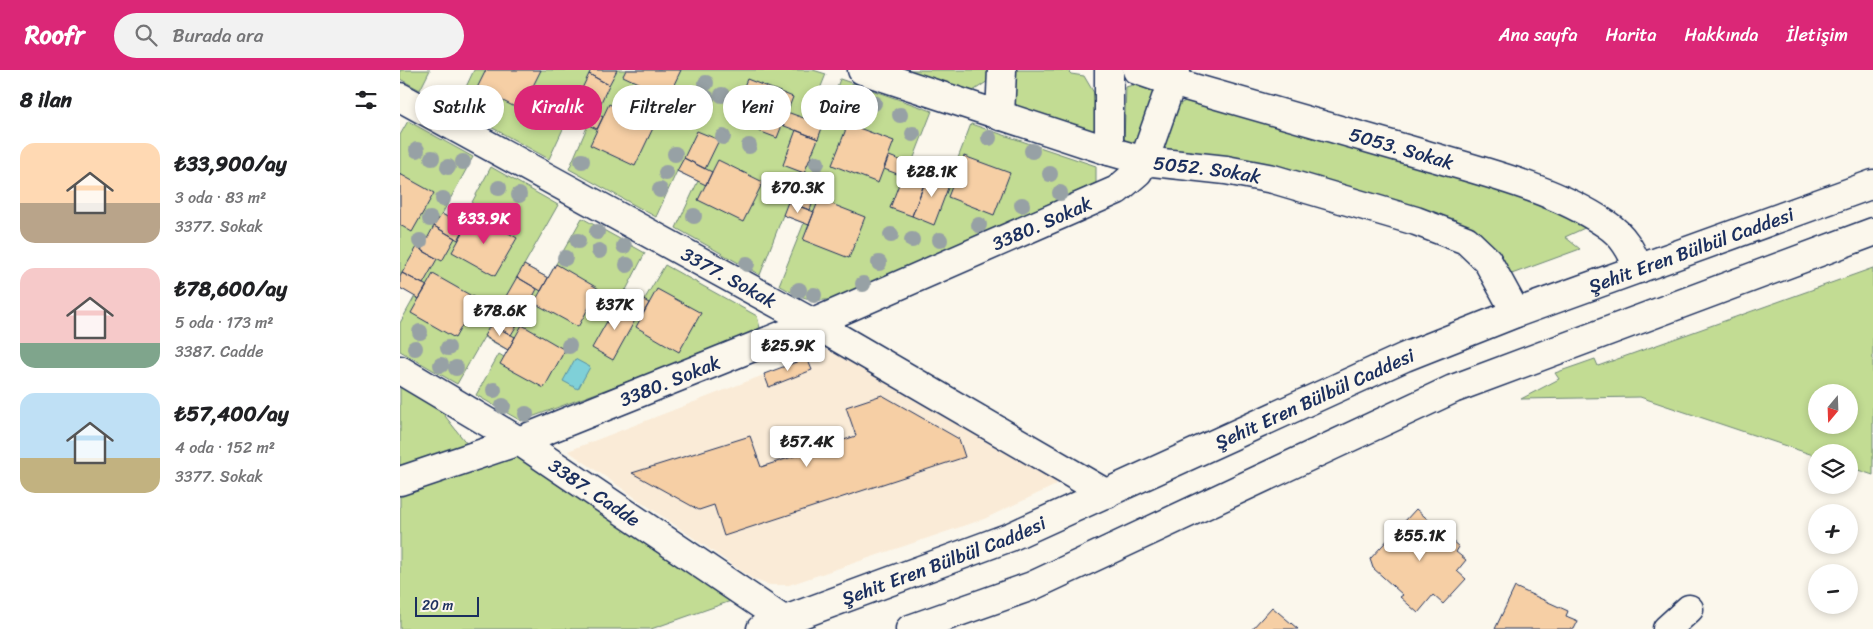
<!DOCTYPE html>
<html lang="tr">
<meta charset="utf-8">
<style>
:root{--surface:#fff;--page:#f2f2f2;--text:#202124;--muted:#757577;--accent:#db2777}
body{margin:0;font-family:Sriracha,sans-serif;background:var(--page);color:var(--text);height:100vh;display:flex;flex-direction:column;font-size:19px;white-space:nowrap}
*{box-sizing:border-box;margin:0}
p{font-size:16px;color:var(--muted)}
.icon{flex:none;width:28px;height:28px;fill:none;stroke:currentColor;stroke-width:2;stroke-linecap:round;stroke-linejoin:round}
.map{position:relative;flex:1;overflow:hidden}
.sheet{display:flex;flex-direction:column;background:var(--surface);width:400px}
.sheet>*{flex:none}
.hud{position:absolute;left:15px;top:15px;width:475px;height:45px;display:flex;gap:10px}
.needle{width:32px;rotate:199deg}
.fabs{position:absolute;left:1408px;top:314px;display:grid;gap:10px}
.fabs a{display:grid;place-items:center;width:50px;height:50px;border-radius:50%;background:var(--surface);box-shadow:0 2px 8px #0003;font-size:25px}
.scale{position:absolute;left:15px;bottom:12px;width:64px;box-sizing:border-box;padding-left:5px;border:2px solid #1b2f5e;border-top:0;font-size:14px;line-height:18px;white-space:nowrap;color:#1b2f5e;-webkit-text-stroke:4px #fbf7ec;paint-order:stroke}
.price{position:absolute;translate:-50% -42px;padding:0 11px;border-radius:5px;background:#fff;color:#222;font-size:16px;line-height:32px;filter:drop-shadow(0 1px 2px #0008)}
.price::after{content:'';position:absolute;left:50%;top:30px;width:15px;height:11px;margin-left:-8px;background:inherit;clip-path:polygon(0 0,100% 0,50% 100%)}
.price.active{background:var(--accent);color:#fff}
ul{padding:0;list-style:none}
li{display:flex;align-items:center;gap:15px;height:125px;padding:0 20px}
li span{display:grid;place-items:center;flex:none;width:140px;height:100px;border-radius:15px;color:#555}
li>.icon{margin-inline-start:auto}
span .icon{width:60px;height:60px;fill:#fffc;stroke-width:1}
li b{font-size:21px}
h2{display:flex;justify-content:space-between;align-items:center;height:60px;padding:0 20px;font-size:21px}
.pill{padding:0 18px;border-radius:22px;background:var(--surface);box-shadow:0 2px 8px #0003;font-size:18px;line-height:45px}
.pill.active{background:var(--accent);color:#fff}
header{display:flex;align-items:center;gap:30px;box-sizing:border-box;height:70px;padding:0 25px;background:var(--accent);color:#fff}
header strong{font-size:24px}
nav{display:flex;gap:28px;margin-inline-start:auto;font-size:18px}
.search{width:350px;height:45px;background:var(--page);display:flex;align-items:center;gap:12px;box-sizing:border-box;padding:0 18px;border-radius:28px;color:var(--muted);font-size:19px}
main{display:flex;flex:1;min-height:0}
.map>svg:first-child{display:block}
</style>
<header>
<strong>Roofr</strong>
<div class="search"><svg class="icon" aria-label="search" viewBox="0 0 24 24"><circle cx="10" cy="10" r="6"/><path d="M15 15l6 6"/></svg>Burada ara</div>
<nav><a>Ana sayfa</a><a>Harita</a><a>Hakkında</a><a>İletişim</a></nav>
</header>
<main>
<section class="sheet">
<h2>8 ilan<svg class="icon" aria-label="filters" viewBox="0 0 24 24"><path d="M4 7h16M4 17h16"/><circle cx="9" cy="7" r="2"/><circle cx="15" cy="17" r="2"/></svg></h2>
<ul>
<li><span style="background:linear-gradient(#ffd9b3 60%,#b9a48a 0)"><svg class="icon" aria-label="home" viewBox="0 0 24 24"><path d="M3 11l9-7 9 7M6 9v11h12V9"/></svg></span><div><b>₺33,900/ay</b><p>3 oda · 83 m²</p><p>3377. Sokak</p></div></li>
<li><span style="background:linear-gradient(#f6c9c9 75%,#7fa58c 0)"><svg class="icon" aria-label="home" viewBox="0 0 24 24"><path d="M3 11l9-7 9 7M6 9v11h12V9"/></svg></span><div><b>₺78,600/ay</b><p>5 oda · 173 m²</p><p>3387. Cadde</p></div></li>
<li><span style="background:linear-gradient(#bfe0f5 65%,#c2b280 0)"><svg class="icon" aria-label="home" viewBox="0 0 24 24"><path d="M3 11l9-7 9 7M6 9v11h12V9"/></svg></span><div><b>₺57,400/ay</b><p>4 oda · 152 m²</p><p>3377. Sokak</p></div></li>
</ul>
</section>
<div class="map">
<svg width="1473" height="559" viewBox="0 0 1473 559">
<rect width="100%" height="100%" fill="#fbf7ec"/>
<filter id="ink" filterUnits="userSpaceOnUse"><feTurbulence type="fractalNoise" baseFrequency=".02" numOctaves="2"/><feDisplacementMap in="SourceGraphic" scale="10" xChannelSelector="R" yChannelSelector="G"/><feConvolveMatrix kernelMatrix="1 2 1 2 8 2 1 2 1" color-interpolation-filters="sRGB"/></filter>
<g filter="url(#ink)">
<path fill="#faebd7" d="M428,280L656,403V415L584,449L389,515H370L354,510L168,381Z"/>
<path fill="#c2dc93" stroke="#6e8678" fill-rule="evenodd" d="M0,0H30L20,20L0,9Z
M74,0H413L426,4L408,49L423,55L440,9L532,41L511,95L529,101L534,89L555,96L571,54L696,96V113L569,169L443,227C416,234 402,229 379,215L404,153L383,145L360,205L276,158L298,111L277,101L256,147L169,99L188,55L169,46L149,89L56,38Z
M495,0H593L594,7L573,21L537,14Z
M616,0H667L671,4L684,6L694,23L698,66L611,38Z
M739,13L755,20L740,76L724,70L726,17Z
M793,27L1105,121L1169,145L1189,156L1165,167L1180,179L1109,205L1097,185L759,84L774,37Z
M8,51L73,87L42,144L66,157L70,150L64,147L91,97L158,135L124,195L148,208L182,148L245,183L226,220L244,230L265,195L357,246L361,262L121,351L76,325L99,284L104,287L108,280L84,267L57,314L0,281V253L15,226L0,218V65Z
M1473,198V405L1449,397V382H1416V386L1240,327L1121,329L1159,309L1155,303L1195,289L1198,296ZM1416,322H1449V355H1416Z
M0,315L38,337L67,374L0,397Z
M118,382L331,531L251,559H0V419Z"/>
<path fill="#7fd0d8" stroke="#5790a7" d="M175,289L190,297L178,319L163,311Z"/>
<path fill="#f6cfa5" stroke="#1b2f5e" d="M86,0H141L121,40L77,18Z
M191,0H217L209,15L189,4Z
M226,0H281L268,27L223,6Z
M189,4L209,15L196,43L175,33Z
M347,9L393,27L377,68L330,50Z
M175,33L203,47L197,59L169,46Z
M209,34L254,56L235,96L190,75Z
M387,42L423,55L418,69L382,55Z
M448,54L494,71L478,113L432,95Z
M396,60L418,69L404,103L383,95Z
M297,61L319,70L305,99L284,88Z
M489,86L529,101L524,114L484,99Z
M564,86L610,103L594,145L548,127Z
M284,88L312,102L306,115L277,101Z
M534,89L559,98L554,112L529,102Z
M318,90L363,112L343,152L298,130Z
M400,102L421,110L410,140L388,132Z
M529,102L551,110L534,155L512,146Z
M0,104L34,123L12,162L0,155Z
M502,106L524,114L512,146L490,138Z
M419,129L465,147L449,188L403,170Z
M388,132L414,142L409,155L383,145Z
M74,143L117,168L95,206L52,182Z
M42,144L65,157L58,170L34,156Z
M34,156L55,168L42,191L21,180Z
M17,177L37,189L23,214L2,203Z
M156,194L199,219L178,257L134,233Z
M124,195L148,208L141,221L117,207Z
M2,203L27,216L19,229L0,218V207Z
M33,204L77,229L55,268L11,243Z
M117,207L137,219L126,240L105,228Z
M257,219L301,243L279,282L236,257Z
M225,220L249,233L242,245L218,232Z
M105,228L126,240L111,265L91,254Z
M218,232L239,243L213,290L192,278Z
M91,254L115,267L108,280L84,266Z
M122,255L165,280L144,318L100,294Z
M407,288L412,300L369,317L364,304Z
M482,325L559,369L565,387L324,466L314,435L299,440L232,403L350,366L361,397L456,366L446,337Z
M1016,439L1059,477L1056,482L1066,490L1057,501L1066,509L1043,534L1033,525L1018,543L1000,527L1003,525L973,498L970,489Z
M1115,517L1168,541L1166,546L1178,551L1174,559H1095Z
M872,537L898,559H852Z"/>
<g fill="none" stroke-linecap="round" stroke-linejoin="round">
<defs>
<g id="minor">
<path id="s1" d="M462,0L709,81L744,91L826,100L873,109L1016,151L1066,170L1087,190L1116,243"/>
<path d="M709,0V81"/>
<path id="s2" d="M737,0L772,12C855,36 939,60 1023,84C1083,102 1153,118 1206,154C1223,165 1231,180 1239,199"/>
<path id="s3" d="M0,27L413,253L707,424"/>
<path d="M600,46L602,0"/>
<path id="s4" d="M0,300L119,371L385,551"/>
<path id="s5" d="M0,411L119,371L413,253L717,120L738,102L744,91L776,0"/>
<path d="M1267,559L1289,539"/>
</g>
<g id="major">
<path id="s6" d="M361,559L610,467L1005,287L1116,243L1473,114"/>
<path d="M510,559L632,516L1053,319L1473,162"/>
</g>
</defs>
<use href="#minor" stroke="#1b2f5e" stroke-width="31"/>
<use href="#major" stroke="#1b2f5e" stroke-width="31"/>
<use href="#minor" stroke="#fbf7ec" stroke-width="28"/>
<use href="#major" stroke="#fbf7ec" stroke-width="28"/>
</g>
<g fill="#97a1a5">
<circle cx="306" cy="13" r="8"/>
<circle cx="322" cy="25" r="8"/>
<circle cx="307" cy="28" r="8"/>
<circle cx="456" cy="28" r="8"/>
<circle cx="474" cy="33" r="8"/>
<circle cx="500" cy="45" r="8"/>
<circle cx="298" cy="47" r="8"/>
<circle cx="513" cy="64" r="8"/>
<circle cx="323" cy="67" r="8"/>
<circle cx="589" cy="68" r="8"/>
<circle cx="349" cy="76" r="8"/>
<circle cx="17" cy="80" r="8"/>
<circle cx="632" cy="81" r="8"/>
<circle cx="275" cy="84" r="8"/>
<circle cx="32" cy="88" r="8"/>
<circle cx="182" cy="91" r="8"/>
<circle cx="63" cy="92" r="8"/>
<circle cx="417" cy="93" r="8"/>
<circle cx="48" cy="97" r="8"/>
<circle cx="266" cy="103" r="8"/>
<circle cx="650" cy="104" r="8"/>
<circle cx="99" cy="118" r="8"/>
<circle cx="260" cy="120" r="8"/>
<circle cx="660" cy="123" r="8"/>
<circle cx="119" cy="125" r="8"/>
<circle cx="43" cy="129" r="8"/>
<circle cx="622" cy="135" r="8"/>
<circle cx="294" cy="146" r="8"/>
<circle cx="30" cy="149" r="8"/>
<circle cx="579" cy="155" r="8"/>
<circle cx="197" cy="162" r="8"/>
<circle cx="491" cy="165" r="8"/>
<circle cx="512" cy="170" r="8"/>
<circle cx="540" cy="170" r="8"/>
<circle cx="20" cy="171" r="8"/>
<circle cx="178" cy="171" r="8"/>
<circle cx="224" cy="176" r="8"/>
<circle cx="199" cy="181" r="8"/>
<circle cx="165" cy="188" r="8"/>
<circle cx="479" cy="193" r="8"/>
<circle cx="347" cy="194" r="8"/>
<circle cx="227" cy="195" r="8"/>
<circle cx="463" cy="214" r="8"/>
<circle cx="399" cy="220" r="8"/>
<circle cx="414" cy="225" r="8"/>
<circle cx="20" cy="262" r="8"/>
<circle cx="169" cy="276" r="8"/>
<circle cx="15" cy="278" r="8"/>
<circle cx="48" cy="278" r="8"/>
<circle cx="41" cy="295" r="8"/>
<circle cx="56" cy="298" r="8"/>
<circle cx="94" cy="320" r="8"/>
<circle cx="103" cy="336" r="8"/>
<circle cx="126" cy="344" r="8"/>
</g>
</g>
<g text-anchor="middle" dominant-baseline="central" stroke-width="4.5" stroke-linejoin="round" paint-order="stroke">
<g font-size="19" fill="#1b2f5e" stroke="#fbf7ec">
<text stroke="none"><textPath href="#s2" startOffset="276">5053. Sokak</textPath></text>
<text stroke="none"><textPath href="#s1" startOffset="360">5052. Sokak</textPath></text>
<text stroke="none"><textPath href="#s5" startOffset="692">3380. Sokak</textPath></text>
<text stroke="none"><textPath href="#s6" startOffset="1005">Şehit Eren Bülbül Caddesi</textPath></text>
<text stroke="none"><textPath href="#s3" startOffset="375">3377. Sokak</textPath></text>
<text stroke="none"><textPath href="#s5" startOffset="288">3380. Sokak</textPath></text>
<text stroke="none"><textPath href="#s6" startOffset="600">Şehit Eren Bülbül Caddesi</textPath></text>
<text stroke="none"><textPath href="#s4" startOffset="230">3387. Cadde</textPath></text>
<text stroke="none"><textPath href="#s6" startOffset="195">Şehit Eren Bülbül Caddesi</textPath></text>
</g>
</g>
</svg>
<div class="fabs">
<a><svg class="needle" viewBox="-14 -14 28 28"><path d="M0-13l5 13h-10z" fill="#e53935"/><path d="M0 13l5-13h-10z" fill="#757577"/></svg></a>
<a><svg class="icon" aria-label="layers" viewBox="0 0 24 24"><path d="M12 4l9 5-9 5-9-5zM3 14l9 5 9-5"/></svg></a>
<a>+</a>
<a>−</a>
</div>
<div class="scale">20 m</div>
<b class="price" style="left:532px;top:128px">₺28.1K</b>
<b class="price" style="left:398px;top:144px">₺70.3K</b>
<b class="price active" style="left:84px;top:175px">₺33.9K</b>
<b class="price" style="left:215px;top:261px">₺37K</b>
<b class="price" style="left:100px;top:267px">₺78.6K</b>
<b class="price" style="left:388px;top:302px">₺25.9K</b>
<b class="price" style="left:407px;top:398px">₺57.4K</b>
<b class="price" style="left:1020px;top:492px">₺55.1K</b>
<div class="hud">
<a class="pill">Satılık</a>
<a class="pill active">Kiralık</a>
<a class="pill">Filtreler</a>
<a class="pill">Yeni</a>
<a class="pill">Daire</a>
</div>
</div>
</main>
